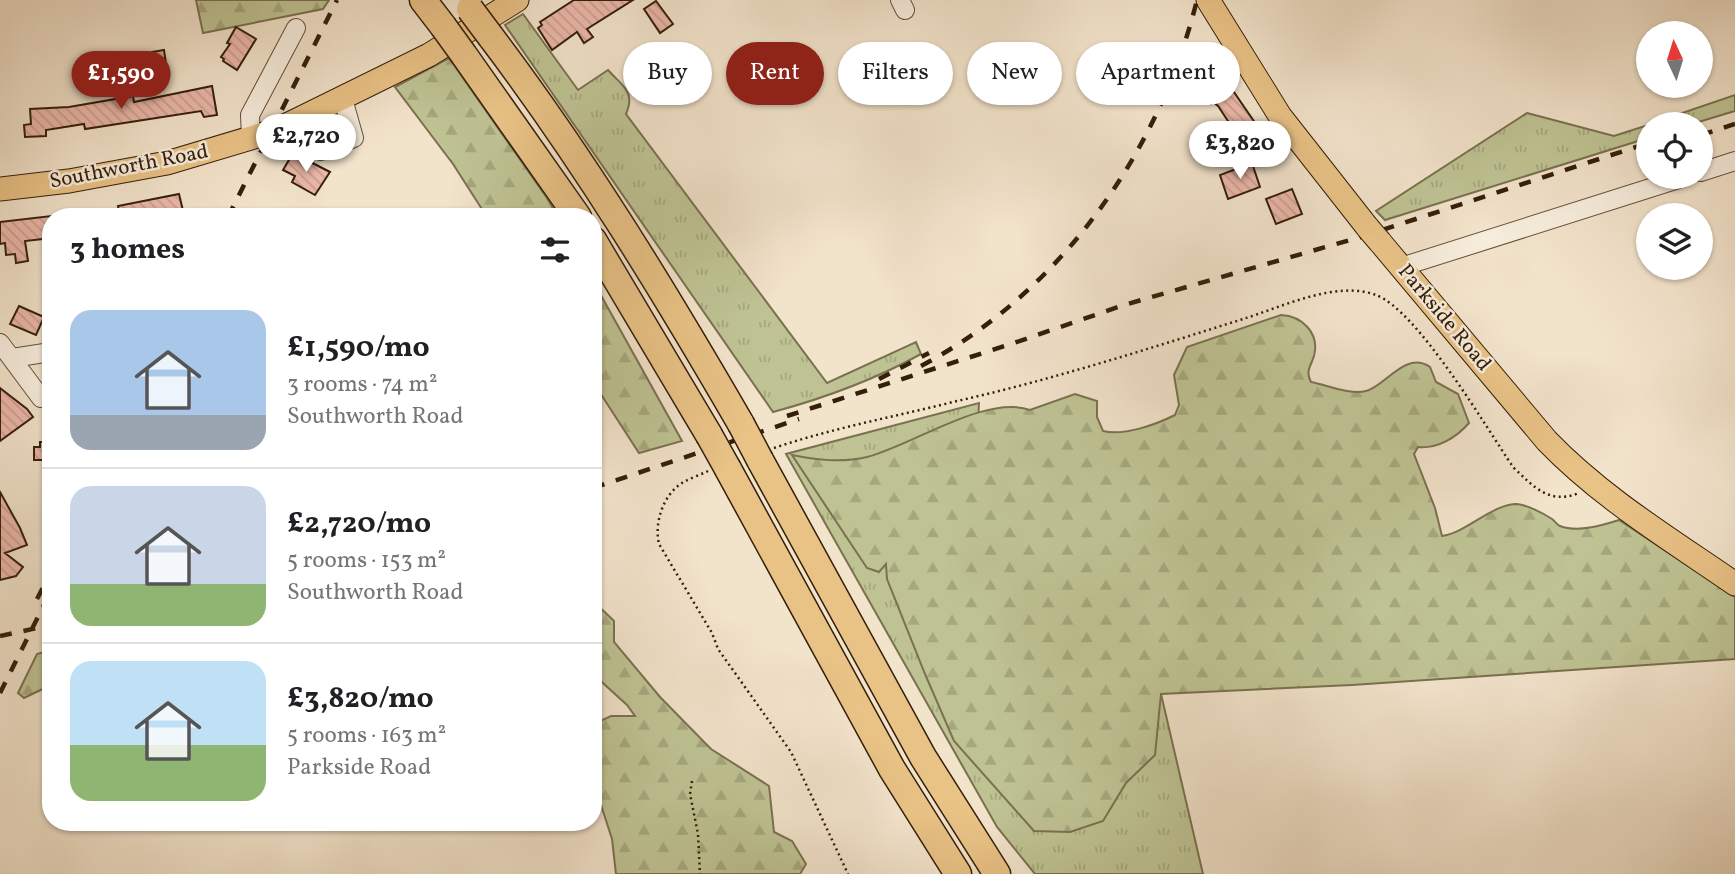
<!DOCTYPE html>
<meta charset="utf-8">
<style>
:root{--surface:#fff;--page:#f6f6f6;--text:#202124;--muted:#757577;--line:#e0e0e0;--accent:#8f2418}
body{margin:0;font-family:Vollkorn,serif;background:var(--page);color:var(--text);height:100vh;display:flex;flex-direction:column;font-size:26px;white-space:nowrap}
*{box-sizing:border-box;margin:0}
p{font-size:23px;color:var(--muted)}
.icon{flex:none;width:38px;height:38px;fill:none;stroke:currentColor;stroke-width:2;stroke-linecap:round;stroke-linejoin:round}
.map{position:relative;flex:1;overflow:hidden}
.side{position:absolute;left:42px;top:208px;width:560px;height:623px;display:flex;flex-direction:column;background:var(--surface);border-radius:28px;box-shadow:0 2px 5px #0004}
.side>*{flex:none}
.top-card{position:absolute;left:623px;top:42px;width:665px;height:63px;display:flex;gap:14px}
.needle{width:46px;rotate:356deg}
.controls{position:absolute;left:1636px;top:21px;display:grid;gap:14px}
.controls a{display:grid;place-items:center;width:77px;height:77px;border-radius:50%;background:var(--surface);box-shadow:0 2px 5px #0004;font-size:35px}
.price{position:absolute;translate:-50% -60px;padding:0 16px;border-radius:24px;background:#fff;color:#222;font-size:23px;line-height:46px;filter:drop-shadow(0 2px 4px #0008)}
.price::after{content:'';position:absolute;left:50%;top:42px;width:21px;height:16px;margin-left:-10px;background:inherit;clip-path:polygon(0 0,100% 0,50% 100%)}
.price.current{background:var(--accent);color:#fff}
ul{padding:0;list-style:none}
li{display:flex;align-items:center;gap:21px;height:175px;padding:0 28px}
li+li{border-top:2px solid var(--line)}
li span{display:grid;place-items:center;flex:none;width:196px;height:140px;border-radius:21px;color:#555}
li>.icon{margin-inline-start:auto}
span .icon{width:84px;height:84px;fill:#fffc;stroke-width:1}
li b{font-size:30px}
h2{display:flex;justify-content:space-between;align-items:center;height:84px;padding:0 28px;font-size:30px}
.pill{padding:0 24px;border-radius:32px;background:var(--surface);box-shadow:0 2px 5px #0004;font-size:24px;line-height:63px}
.pill.current{background:var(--accent);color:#fff}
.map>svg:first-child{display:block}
</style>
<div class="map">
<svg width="1735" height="874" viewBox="0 0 1735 874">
<defs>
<pattern id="grass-tufts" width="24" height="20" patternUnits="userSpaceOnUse" patternTransform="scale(1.75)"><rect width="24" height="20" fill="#bfc394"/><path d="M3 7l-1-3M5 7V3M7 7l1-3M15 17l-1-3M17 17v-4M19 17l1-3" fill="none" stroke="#a5a77e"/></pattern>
<pattern id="forest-firs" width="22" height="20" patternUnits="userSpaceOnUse" patternTransform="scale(1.75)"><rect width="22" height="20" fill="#bfc394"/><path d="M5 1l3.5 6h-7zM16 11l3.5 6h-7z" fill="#a5a77e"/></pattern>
<pattern id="building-back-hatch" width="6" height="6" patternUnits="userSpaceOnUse" patternTransform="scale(1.75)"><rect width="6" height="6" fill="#ebb7a9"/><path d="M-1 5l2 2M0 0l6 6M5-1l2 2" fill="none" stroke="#ca9d90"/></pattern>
</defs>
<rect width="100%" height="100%" fill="#f2e3cb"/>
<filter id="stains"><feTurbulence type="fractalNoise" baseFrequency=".00286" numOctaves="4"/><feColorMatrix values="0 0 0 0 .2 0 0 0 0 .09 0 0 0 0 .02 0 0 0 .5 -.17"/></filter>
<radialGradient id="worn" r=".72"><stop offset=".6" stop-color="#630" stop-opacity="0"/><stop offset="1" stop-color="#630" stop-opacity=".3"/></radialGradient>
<path fill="url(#grass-tufts)" stroke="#7a714f" stroke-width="2" d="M523,14L578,90L608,70C622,86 636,91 626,114L827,383L916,342L921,354C874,380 825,398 773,412L505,25Z
M1735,95V111L1692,124H1650Z
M1527,113L1614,136L1648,125V138L1385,220L1376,211Z
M979,403L977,441L1161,694L1203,874H1035L997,827L786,454Z"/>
<path fill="url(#forest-firs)" stroke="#7a714f" stroke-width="2" d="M196,0H329L323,9L203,33Z
M449,58L547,198L558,217H487L453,164L395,87Z
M593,281L682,441L639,453L593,382Z
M1281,315C1302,316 1320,333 1314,356C1311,366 1305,371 1311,382C1327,385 1350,395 1366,391C1385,387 1405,350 1430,367L1436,382L1458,394L1469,423C1456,438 1437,449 1418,447L1414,454L1435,508L1442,536C1466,533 1492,504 1517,504C1527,505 1543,513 1552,519C1555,521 1557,525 1560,526C1578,533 1603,525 1619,520L1735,597V659L1352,685L1161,694L1155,755L1126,783L1103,821L1070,832L1034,831L954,741L925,674L887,579L886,564L879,572L867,568L792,455C817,460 842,463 867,457C911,446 986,394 1030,410L1075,394L1097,401V417L1103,431C1124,436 1155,425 1175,415L1179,405L1174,375L1187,347Z
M593,601L614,621V642L660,697L711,749L769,786L774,832L792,841L806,864L800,874H616L612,839L600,802L596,763L598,722L611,716H635L627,705L593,674Z
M51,650V685L24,698L18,693L37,654Z"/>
<path fill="url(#building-back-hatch)" stroke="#341f0a" stroke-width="2" d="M574,0H633L587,29L593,37L584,43L577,32L552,50L538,28L542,25L540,22Z
M656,1L673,24L660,33L644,9Z
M236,27L256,39L237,70L223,61L224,59L221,57L230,44L227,43Z
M164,50L167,71L156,73L152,52Z
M1214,63L1262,133L1240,147L1232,135L1236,133L1218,106L1213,102L1211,104L1202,90L1209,85L1200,72Z
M212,86L217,115L204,117L201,111L85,129L84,124L46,130V136L25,137L24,125L31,124L30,109L69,107L133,96L134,102Z
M293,153L330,172L315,195L292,182L295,176L283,170Z
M1252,163L1260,187L1228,199L1220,175Z
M1292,189L1302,214L1276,224L1266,199Z
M179,194L184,215L174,217H120L118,206Z
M51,216V238L25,241L28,261L16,263L15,254L6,255L5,243L0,244V222Z
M19,306L44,317L36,335L10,324Z
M0,388L27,409L33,417L0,441Z
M40,442H51V460H34V447H40Z
M0,492L20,528L27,545L5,553L23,567L16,576L0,580Z"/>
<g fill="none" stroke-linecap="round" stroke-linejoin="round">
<defs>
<path id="minor" d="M900,0L905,10
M293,122L302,139L321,151L354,138L343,99
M251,138L250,115L296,28
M1701,172L1735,161
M1401,267L1685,177
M0,343L41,398
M12,358L51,352"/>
<path id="major" d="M1208,0L1280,116L1368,228
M289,124L429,55L517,0
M0,189L69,181L167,163L264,134
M1380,242L1547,441C1602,498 1670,539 1735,584"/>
<path id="highway" d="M423,0L443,26
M491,37C584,160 664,291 741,424
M464,55L578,217
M593,240L709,435
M760,460L923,757L997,874
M728,469L892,769L958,874"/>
</defs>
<use href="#minor" stroke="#64503a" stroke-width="20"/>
<use href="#major" stroke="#341f0a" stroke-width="25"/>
<use href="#highway" stroke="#341f0a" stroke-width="29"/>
<path stroke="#341f0a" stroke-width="2.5" stroke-dasharray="2 3.5" stroke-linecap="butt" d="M774,448C833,428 893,417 953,402C1051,380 1148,349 1243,319C1282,307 1336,280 1376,295C1417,310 1486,427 1513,467C1534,487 1549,505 1579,493
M708,471C700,475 690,478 682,483C663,495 654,523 659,544L712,633L718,649L791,752L848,874
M692,781L690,794L698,834L700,874"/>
<use href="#minor" stroke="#f7eddd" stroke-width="18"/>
<use href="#major" stroke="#e9c286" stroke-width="23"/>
<use href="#highway" stroke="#e9c286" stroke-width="26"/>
<path stroke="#341f0a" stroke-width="4.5" stroke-dasharray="12 12" stroke-linecap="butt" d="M1701,135L1735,124
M228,217L337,0
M921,366C1061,292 1159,153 1197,0
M879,379L929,353
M787,416L1011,344L1124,305L1364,236L1648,143
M593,488L799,419
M37,599L51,572
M0,636L51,625
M0,693L51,591"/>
<defs>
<path id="major-bridge" d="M264,134L289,124
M1368,228L1380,242"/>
<path id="highway-bridge" d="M470,9L491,37
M443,26L464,55
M741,424L760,460
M709,435L728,469"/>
</defs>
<use href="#major-bridge" stroke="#341f0a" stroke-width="25" stroke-linecap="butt"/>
<use href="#highway-bridge" stroke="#341f0a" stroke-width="29" stroke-linecap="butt"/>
<use href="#major-bridge" stroke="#e9c286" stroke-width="23"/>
<use href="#highway-bridge" stroke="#e9c286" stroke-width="26"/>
</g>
<g text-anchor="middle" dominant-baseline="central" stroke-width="5" stroke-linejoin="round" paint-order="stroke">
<g font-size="21" fill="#341f0a" stroke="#f7eddd">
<text transform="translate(129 167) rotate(-11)">Southworth Road</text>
<text transform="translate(1444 318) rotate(50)">Parkside Road</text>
</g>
</g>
<rect width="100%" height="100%" filter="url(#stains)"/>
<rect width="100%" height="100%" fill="url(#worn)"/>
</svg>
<div class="controls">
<a><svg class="needle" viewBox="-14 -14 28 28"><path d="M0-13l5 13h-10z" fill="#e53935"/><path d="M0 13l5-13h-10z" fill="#757577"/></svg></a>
<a><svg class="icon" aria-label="locate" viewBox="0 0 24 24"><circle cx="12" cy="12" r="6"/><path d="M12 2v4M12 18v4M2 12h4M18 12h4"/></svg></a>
<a><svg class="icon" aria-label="layers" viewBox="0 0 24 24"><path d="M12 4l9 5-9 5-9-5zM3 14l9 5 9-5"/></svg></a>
</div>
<b class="price current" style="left:121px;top:111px">£1,590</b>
<b class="price" style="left:306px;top:174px">£2,720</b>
<b class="price" style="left:1240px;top:181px">£3,820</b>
<div class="top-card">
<a class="pill">Buy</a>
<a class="pill current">Rent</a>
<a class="pill">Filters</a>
<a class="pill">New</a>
<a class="pill">Apartment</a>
</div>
<section class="side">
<h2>3 homes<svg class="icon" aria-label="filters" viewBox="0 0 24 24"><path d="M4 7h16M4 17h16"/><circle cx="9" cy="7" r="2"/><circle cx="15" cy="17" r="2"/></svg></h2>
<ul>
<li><span style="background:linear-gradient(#a9c7e8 75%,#9aa5b1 0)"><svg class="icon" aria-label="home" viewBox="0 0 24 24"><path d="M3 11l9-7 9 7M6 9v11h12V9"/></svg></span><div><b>£1,590/mo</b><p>3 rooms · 74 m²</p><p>Southworth Road</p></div></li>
<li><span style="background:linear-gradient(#c9d6e8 70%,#8fb573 0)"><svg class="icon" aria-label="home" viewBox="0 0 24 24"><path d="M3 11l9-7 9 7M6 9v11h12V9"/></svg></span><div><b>£2,720/mo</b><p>5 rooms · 153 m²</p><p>Southworth Road</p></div></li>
<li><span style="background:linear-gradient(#bfe0f5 60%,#8fb573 0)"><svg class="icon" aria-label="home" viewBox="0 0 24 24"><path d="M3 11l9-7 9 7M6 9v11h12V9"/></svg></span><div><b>£3,820/mo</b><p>5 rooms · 163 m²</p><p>Parkside Road</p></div></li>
</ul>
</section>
</div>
